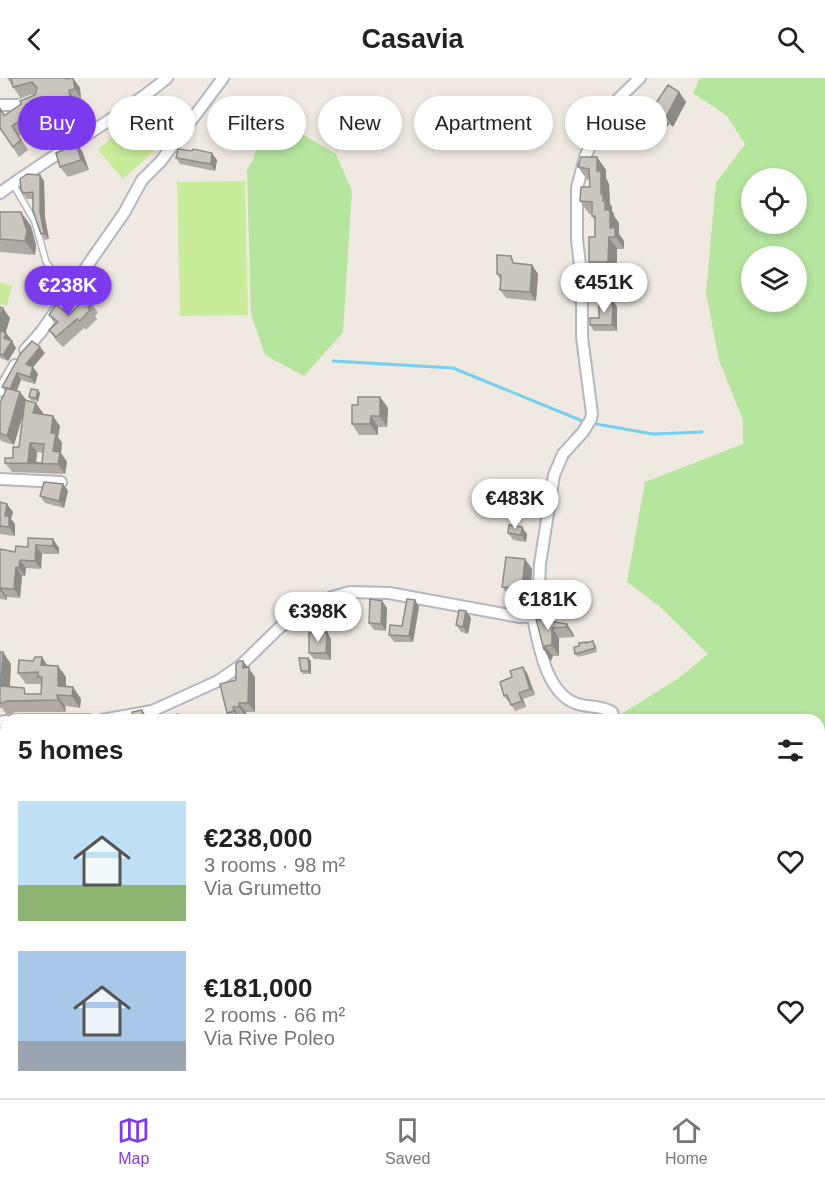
<!DOCTYPE html>
<meta charset="utf-8">
<style>
:root{--surface:#fff;--page:#f6f6f6;--text:#222;--muted:#767676;--line:#e0e0e0;--accent:#7c3aed}
body{margin:0;font-family:Arial,sans-serif;background:var(--page);color:var(--text);height:100vh;display:flex;flex-direction:column;font-size:22px;white-space:nowrap}
*{box-sizing:border-box;margin:0}
p{font-size:20px;color:var(--muted)}
.icon{flex:none;width:33px;height:33px;fill:none;stroke:currentColor;stroke-width:2;stroke-linecap:round;stroke-linejoin:round}
.map{position:relative;flex:1;overflow:hidden}
.sheet{position:absolute;left:0px;top:636px;width:825px;height:384px;display:flex;flex-direction:column;background:var(--surface);border-radius:18px 18px 0 0;box-shadow:0 3px 9px #0003}
.sheet>*{flex:none}
.banner{position:absolute;left:18px;top:18px;width:789px;height:54px;display:flex;gap:12px}
.tools{position:absolute;left:741px;top:90px;display:grid;gap:12px}
.tools a{display:grid;place-items:center;width:66px;height:66px;border-radius:50%;background:var(--surface);box-shadow:0 3px 9px #0003;font-size:30px}
.price{position:absolute;translate:-50% -51px;padding:0 14px;border-radius:21px;background:#fff;color:#222;font-size:20px;line-height:39px;filter:drop-shadow(0 2px 3px #0008)}
.price::after{content:'';position:absolute;left:50%;top:36px;width:18px;height:14px;margin-left:-9px;background:inherit;clip-path:polygon(0 0,100% 0,50% 100%)}
.price.selected{background:var(--accent);color:#fff}
ul{padding:0;list-style:none}
li{display:flex;align-items:center;gap:18px;height:150px;padding:0 18px}
li span{display:grid;place-items:center;flex:none;width:168px;height:120px;border-radius:0px;color:#555}
li>.icon{margin-inline-start:auto}
span .icon{width:72px;height:72px;fill:#fffc;stroke-width:1}
li b{font-size:26px}
h2{display:flex;justify-content:space-between;align-items:center;height:72px;padding:0 18px;font-size:26px}
.tag{padding:0 21px;border-radius:27px;background:var(--surface);box-shadow:0 3px 9px #0003;font-size:21px;line-height:54px}
.tag.selected{background:var(--accent);color:#fff}
header{display:flex;justify-content:space-between;align-items:center;height:78px;padding:0 18px;background:var(--surface);font-size:27px;font-weight:700}
.tab-bar{display:flex;justify-content:space-around;align-items:center;height:84px;border-top:2px solid var(--line);background:var(--surface);font-size:16px;color:var(--muted)}
.tab-bar a{display:grid;justify-items:center;gap:3px}
.tab-bar .selected{color:var(--accent)}
.map>svg:first-child{display:block}
</style>
<header><svg class="icon" aria-label="back" viewBox="0 0 24 24"><path d="M15 5l-7 7 7 7"/></svg>Casavia<svg class="icon" aria-label="search" viewBox="0 0 24 24"><circle cx="10" cy="10" r="6"/><path d="M15 15l6 6"/></svg></header>
<div class="map">
<svg width="825" height="1020" viewBox="0 0 825 1020">
<rect width="100%" height="100%" fill="#efe9e1"/>
<path fill="#b6e59e" fill-rule="evenodd" d="M700,0H825V893L819,885V642H617L618,638L679,600L708,576L658,527L627,504L645,404L743,366V342L719,282L706,215L716,105L745,66L727,38L693,15ZM752,100H796V146H752ZM752,178H796V224H752Z
M264,49L297,53L336,76L352,113L343,254L304,298L265,277L251,236L247,92L252,84Z
M825,955V1020H484L482,1014H819V963Z"/>
<path fill="#c9ec9a" d="M150,25L176,53L123,101L98,72Z
M245,103L248,237L180,238L177,104Z
M0,204L12,208L7,228L0,226Z"/>
<g fill="none" stroke-linecap="round" stroke-linejoin="round">
<path stroke="#75cff0" stroke-width="3" d="M333,283L453,290L585,344L653,356L702,354"/>
<defs>
<path id="lane" d="M13,106L35,144L46,184L69,214"/>
<path id="street" d="M0,27H19L32,22
M0,115C55,75 114,43 167,0
M25,272L41,254L124,135L142,102L161,83L223,0
M0,313L15,287
M0,401L61,404
M533,539L538,530L540,486L554,397L563,376L583,354L591,341L592,336L582,259V205L577,161V110L585,79L594,60L617,22L640,0
M533,539C538,565 546,614 575,625C587,630 601,627 612,634L614,642
M15,642H89
M102,642L152,633L218,603L240,588L279,550L293,540L332,519L350,514L389,515L520,539H533
M0,644L6,643
M0,807L6,813
M470,1014L472,1020
M216,1016L226,1014
M394,1020V1014"/>
</defs>
<use href="#lane" stroke="#b4b7c1" stroke-width="8"/>
<use href="#street" stroke="#b4b7c1" stroke-width="14"/>
<use href="#lane" stroke="#fff" stroke-width="5"/>
<use href="#street" stroke="#fff" stroke-width="10"/>
</g>
<path fill="#afaba4" fill-rule="evenodd" d="M7,0H69L80,10L81,21L75,22L77,30L44,41L19,58L28,72L19,79L0,50V30L5,37L35,17L36,15L20,19Z
M679,14L686,24L673,49L669,46L667,49L660,44L653,34L655,30L654,28Z
M75,63L82,73L89,92L68,99L60,89L63,72Z
M597,79L606,92V100L609,106L610,126L612,129V133L614,136V138L619,145V156L624,163V171H617V196H598L589,184L595,159V143L592,138V136H589L580,123L590,109V102H587L578,89Z
M176,80L217,82L215,93L180,86Z
M40,97L44,103L45,140L49,161L45,162L41,156L33,121H27L23,115Z
M0,134L31,148L36,167L35,177L0,174Z
M516,185L532,187L538,196L536,223L506,220L500,212V201L497,196Z
M92,226L98,235L95,238L97,241L86,252L84,250L63,269L56,262L49,252L55,246L49,237H69Z
M0,229L10,240L5,255L11,261L10,263L16,270L8,283L0,280Z
M617,229V253H594L590,247L599,240Z
M21,275H45L33,289L38,296L35,306L21,302L17,313L20,314L26,322L43,335L42,337L60,348L58,359L62,365L61,375L67,384L65,396L12,394L5,385L13,380L19,369L24,333L14,367L1,363L0,361V325L5,313L2,309ZM37,374L43,375L42,385H36Z
M40,315L38,324L31,322L29,319Z
M380,319L388,330L387,349H378V357H359L352,346L358,327Z
M63,406L68,413L64,430L45,425L40,418Z
M0,424L13,434L11,441L15,446V458L0,456Z
M508,455L527,456L526,464L513,462Z
M53,461L59,470V476H42L41,491L26,490L25,498H22L20,520L7,519V522L0,521V471L15,474Z
M525,481L532,491L530,521L510,519L502,509Z
M415,522L419,529L413,564H394L389,557L402,548Z
M382,523L387,530L386,553L374,552L369,545Z
M466,533L471,540L468,556L461,554L456,547Z
M536,541L567,546L574,557V559L559,560V578H553L551,583L544,572Z
M327,554L331,561V582L314,581L309,575Z
M586,564L587,565L596,567L597,574L578,579L575,576L579,568Z
M0,574L11,586L10,609L28,616H41V606H26L18,595L33,583L42,579L47,587L58,588L66,599V609H73L81,621L80,630L65,628L66,634H15L10,637L6,636L2,630H0Z
M308,580L311,583V596H303L301,593Z
M243,583L255,599V634H246V639H240L241,642H232L227,635L236,602Z
M527,595L535,617L523,621L526,629L515,633L509,623H508L504,618Z
M0,659L1,660L6,659V712H0Z"/>
<path fill="#8e8b86" d="M73,0L80,10L81,21L75,11Z
M69,12L75,22L77,30L70,20Z
M679,14L686,24L673,49L666,39Z
M661,36L669,46L667,49L660,38Z
M75,63L82,73L89,92L81,82Z
M212,75L217,82L215,93L211,86Z
M597,79L606,92V100L609,106L610,126L612,129V133L614,136V138L619,145V156L624,163V171L610,150L597,93Z
M40,97L44,103L45,140L49,161L44,155L40,134Z
M21,134L31,148L36,167L35,177L25,163Z
M609,159L617,171V196L608,184Z
M532,187L538,196L536,223L530,214Z
M613,223L617,229V253L612,247Z
M3,230L10,240L5,257L0,251V240Z
M6,255L11,261L9,266L4,260Z
M12,263L16,270L8,283L3,277Z
M40,269L45,275L33,289L38,296L35,306L30,299L26,286Z
M17,295L21,302L14,319L9,312Z
M38,312L40,315L38,324L36,320Z
M20,314L27,323L14,367L7,358Z
M380,319L388,330L387,349L380,338Z
M36,325L43,335L40,345L33,335Z
M53,338L60,348L58,359L62,365L61,375L67,384L65,396L58,386L53,373L51,355Z
M371,338L378,349V357L370,346Z
M30,365L37,374L36,386L28,384Z
M63,406L68,413L64,430L59,423Z
M7,426L13,434L11,441L15,446V458L9,449L5,438Z
M522,449L527,456L526,464L521,457Z
M53,461L59,470V476L53,468Z
M36,467L42,476L41,491L35,483Z
M525,481L532,491L530,521L522,511Z
M20,482L26,490L25,498L19,490Z
M16,489L22,498L20,520L14,511Z
M1,510L7,519V522L1,513Z
M415,522L419,529L413,564L409,558Z
M382,523L387,530L386,553L381,546Z
M466,533L471,540L468,556L463,549Z
M567,546L574,557V559L566,549Z
M552,550L559,560V578L552,567Z
M327,554L331,561V582L326,575Z
M545,568L553,578L551,583L544,572Z
M3,574L11,586L9,620L1,608Z
M42,579L50,591L41,587Z
M308,580L311,583V596L309,593Z
M243,583L255,599V634L248,625Z
M58,588L66,599V618L58,608Z
M523,589L527,595L535,617L530,611Z
M73,609L81,621L80,630L72,618Z
M519,615L523,621L526,629L522,623Z
M57,617L65,628L66,634L58,622Z
M239,625L246,634V639L239,629Z
M233,629L240,639L241,642L234,633Z
M142,632L149,642H144Z
M0,674L6,682V706L2,699L0,688Z"/>
<path fill="#cbc7bf" stroke="#8e8b86" stroke-width="1.5" fill-rule="evenodd" d="M11,0H65L66,1L73,0L75,11L69,12L70,20L37,32L12,48L21,62L13,69L0,50V30L4,38L21,26L20,23L35,17L37,10L32,4L13,9Z
M668,7L679,14L666,39L661,36L660,38L653,34L655,29L654,28Z
M75,63L81,82L60,89L56,75L63,72L62,67Z
M178,71L192,73L193,71L212,75L211,86L176,80Z
M581,79H597V93H601V116H603V123H605V132H610V150H615V159H609L608,184H589V159H595V138H592V124L580,123L581,109H590L589,91L578,89Z
M27,96L40,97V134L44,155L41,156L33,133V114L23,115L21,111L20,101Z
M0,134H21L27,153L25,163L0,161Z
M497,177L511,178L513,185L532,187L530,214L500,212L501,197L497,196Z
M86,220L92,226L88,229L90,232L80,243L77,241L56,259L49,252L58,244L49,237L56,226L69,237Z
M599,223H613L612,247H590V240H599Z
M0,229L3,230L0,240Z
M0,252L6,255L4,260L12,263L3,277L0,276Z
M32,263L40,269L26,286L33,289L30,299L17,295L10,311L2,309L21,275Z
M7,310L20,314L7,358L0,355V325Z
M31,311L38,312L36,320L29,319Z
M358,319H380V338H371L370,346H352V327H358Z
M25,322L36,325L33,335L53,338L51,355H56L53,373L60,374L58,386L5,385V380H13V369H19ZM30,365L44,366L42,385L28,384Z
M44,404L63,406L59,423L40,418Z
M0,424L7,426L5,438H9V449L0,448Z
M509,447L522,449L521,457L508,455Z
M28,460L53,461V468L36,467L35,483L20,482L19,490L16,489L14,511L1,510V513H0V471L15,474L16,468L28,469Z
M506,479L525,481L522,511L502,509Z
M370,521L382,523L381,546L369,545Z
M407,521L415,522L409,558L389,557L390,547L402,548Z
M459,532L466,533L463,549L456,547Z
M536,541L567,546L566,549L552,550V567L545,568L544,572Z
M327,554L326,575H309V555Z
M593,563L595,570L575,576L574,569L579,568V565L586,564V565Z
M0,574H3L1,608L24,610L25,616H41L42,599H38V594L18,595L19,582L33,583L35,579H42L41,587L58,588V608L73,609L72,618L57,617L58,622L7,623L2,625H0Z
M299,580H308L309,593H301Z
M239,583H243V590L249,589L248,625H239V629H233L234,633L227,635L220,606L236,602V586Z
M523,589L530,611L519,615L522,623L511,627L507,617L504,618L500,604L512,599L510,593Z
M142,632L144,642H134L132,634Z
M178,636L179,642H170V638Z
M6,659V669L0,670V661Z
M160,1014H173L174,1018L193,1014L194,1020H153L161,1018Z"/>
</svg>
<div class="tools">
<a><svg class="icon" aria-label="locate" viewBox="0 0 24 24"><circle cx="12" cy="12" r="6"/><path d="M12 2v4M12 18v4M2 12h4M18 12h4"/></svg></a>
<a><svg class="icon" aria-label="layers" viewBox="0 0 24 24"><path d="M12 4l9 5-9 5-9-5zM3 14l9 5 9-5"/></svg></a>
</div>
<b class="price" style="left:604px;top:236px">€451K</b>
<b class="price selected" style="left:68px;top:239px">€238K</b>
<b class="price" style="left:515px;top:452px">€483K</b>
<b class="price" style="left:548px;top:553px">€181K</b>
<b class="price" style="left:318px;top:565px">€398K</b>
<div class="banner">
<a class="tag selected">Buy</a>
<a class="tag">Rent</a>
<a class="tag">Filters</a>
<a class="tag">New</a>
<a class="tag">Apartment</a>
<a class="tag">House</a>
</div>
<section class="sheet">
<h2>5 homes<svg class="icon" aria-label="filters" viewBox="0 0 24 24"><path d="M4 7h16M4 17h16"/><circle cx="9" cy="7" r="2"/><circle cx="15" cy="17" r="2"/></svg></h2>
<ul>
<li><span style="background:linear-gradient(#bfe0f5 70%,#8fb573 0)"><svg class="icon" aria-label="home" viewBox="0 0 24 24"><path d="M3 11l9-7 9 7M6 9v11h12V9"/></svg></span><div><b>€238,000</b><p>3 rooms · 98 m²</p><p>Via Grumetto</p></div><svg class="icon" aria-label="heart" viewBox="0 0 24 24"><path d="M12 20l-8-8c-3-5 5-10 8-4 3-6 11-1 8 4z"/></svg></li>
<li><span style="background:linear-gradient(#a9c7e8 75%,#9aa5b1 0)"><svg class="icon" aria-label="home" viewBox="0 0 24 24"><path d="M3 11l9-7 9 7M6 9v11h12V9"/></svg></span><div><b>€181,000</b><p>2 rooms · 66 m²</p><p>Via Rive Poleo</p></div><svg class="icon" aria-label="heart" viewBox="0 0 24 24"><path d="M12 20l-8-8c-3-5 5-10 8-4 3-6 11-1 8 4z"/></svg></li>
</ul>
</section>
</div>
<nav class="tab-bar">
<a class="selected"><svg class="icon" aria-label="map" viewBox="0 0 24 24"><path d="M3 6l6-2 6 2 6-2v14l-6 2-6-2-6 2zM9 4v14M15 6v14"/></svg>Map</a>
<a><svg class="icon" aria-label="saved" viewBox="0 0 24 24"><path d="M7 4h10v16l-5-4-5 4z"/></svg>Saved</a>
<a><svg class="icon" aria-label="home" viewBox="0 0 24 24"><path d="M3 11l9-7 9 7M6 9v11h12V9"/></svg>Home</a>
</nav>
